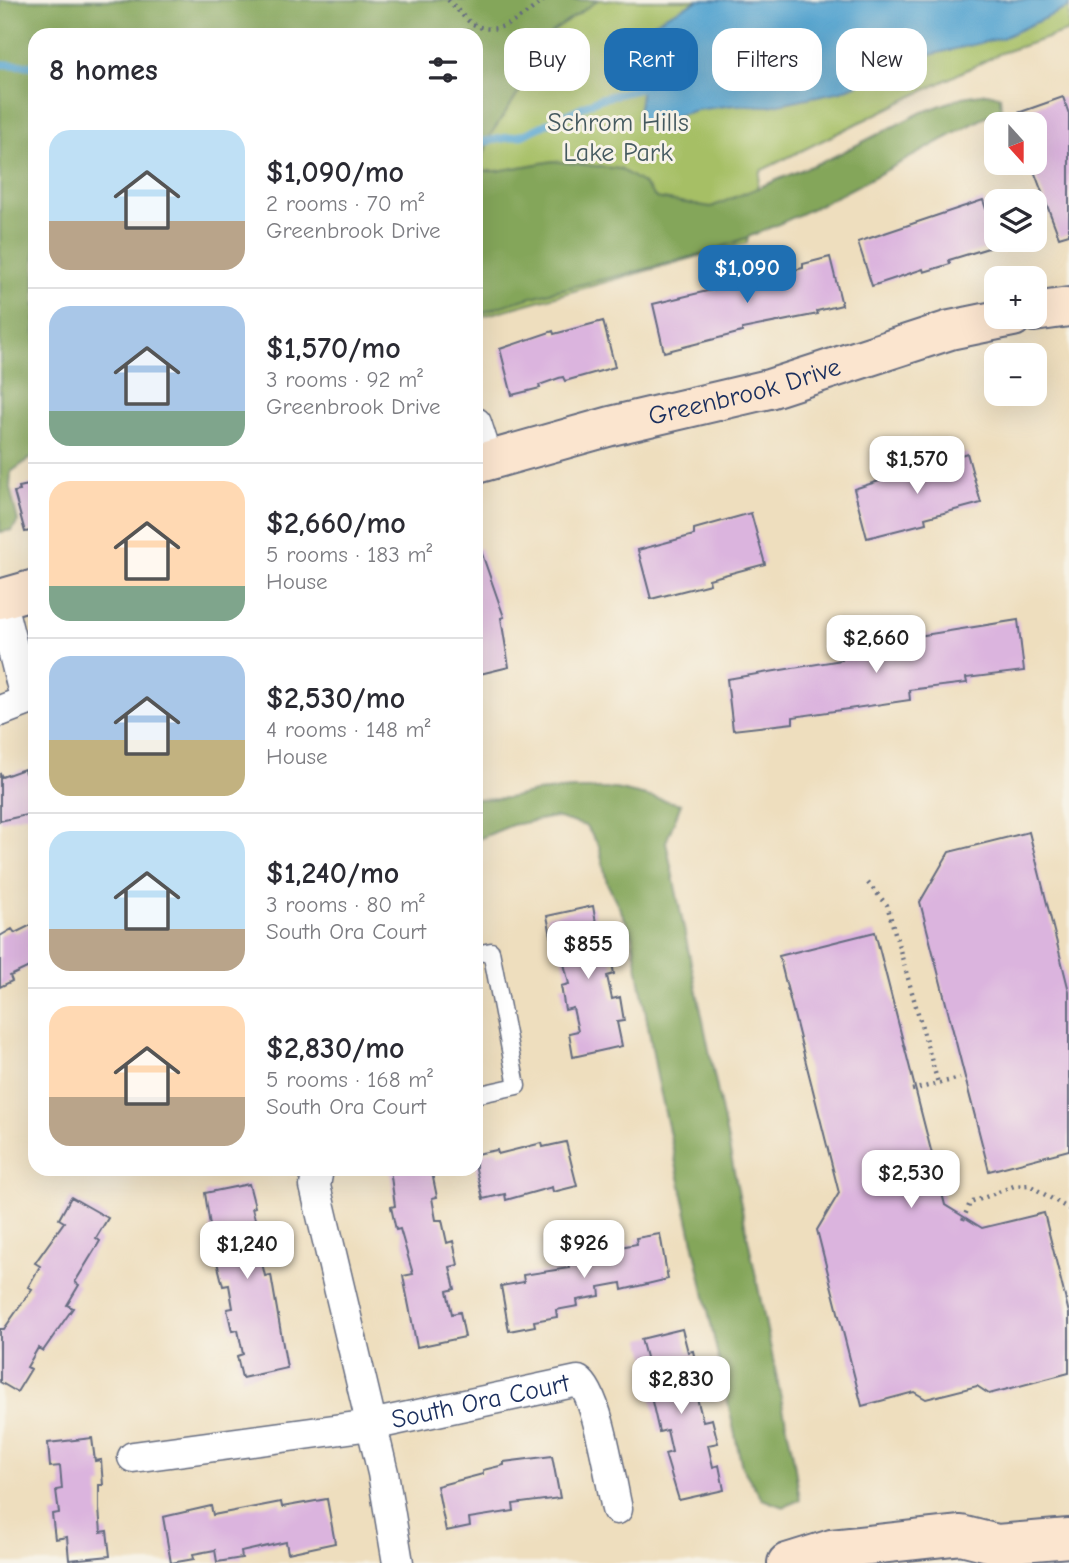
<!DOCTYPE html>
<meta charset="utf-8">
<style>
:root{--surface:#fff;--page:#f7f7f7;--text:#2b2b33;--muted:#7c7c81;--line:#e1e1e2;--accent:#1f6fb2}
body{margin:0;font-family:"Comic Neue",sans-serif;background:var(--page);color:var(--text);height:100vh;display:flex;flex-direction:column;font-size:26px;white-space:nowrap}
*{box-sizing:border-box;margin:0}
p{font-size:23px;color:var(--muted)}
.icon{flex:none;width:38px;height:38px;fill:none;stroke:currentColor;stroke-width:2;stroke-linecap:round;stroke-linejoin:round}
.map{position:relative;flex:1;overflow:hidden}
.details{position:absolute;left:28px;top:28px;width:455px;height:1148px;display:flex;flex-direction:column;background:var(--surface);border-radius:21px;box-shadow:0 7px 28px #0002}
.details>*{flex:none}
.hud{position:absolute;left:504px;top:28px;width:458px;height:63px;display:flex;gap:14px}
.needle{width:46px;rotate:159deg}
.buttons{position:absolute;left:984px;top:112px;display:grid;gap:14px}
.buttons a{display:grid;place-items:center;width:63px;height:63px;border-radius:14px;background:var(--surface);box-shadow:0 7px 28px #0002;font-size:35px}
.price{position:absolute;translate:-50% -60px;padding:0 16px;border-radius:14px;background:#fff;color:#222;font-size:23px;line-height:46px;filter:drop-shadow(0 2px 4px #0008)}
.price::after{content:'';position:absolute;left:50%;top:42px;width:21px;height:16px;margin-left:-10px;background:inherit;clip-path:polygon(0 0,100% 0,50% 100%)}
.price.active{background:var(--accent);color:#fff}
ul{padding:0;list-style:none}
li{display:flex;align-items:center;gap:21px;height:175px;padding:0 21px}
li+li{border-top:2px solid var(--line)}
li span{display:grid;place-items:center;flex:none;width:196px;height:140px;border-radius:21px;color:#555}
li>.icon{margin-inline-start:auto}
span .icon{width:84px;height:84px;fill:#fffc;stroke-width:1}
li b{font-size:30px}
h2{display:flex;justify-content:space-between;align-items:center;height:84px;padding:0 21px;font-size:30px}
.pill{padding:0 24px;border-radius:21px;background:var(--surface);box-shadow:0 7px 28px #0002;font-size:24px;line-height:63px}
.pill.active{background:var(--accent);color:#fff}
.map>svg:first-child{display:block}
</style>
<div class="map">
<svg width="1069" height="1563" viewBox="0 0 1069 1563">
<rect width="100%" height="100%" fill="#f7f3e8"/>
<filter id="ink" filterUnits="userSpaceOnUse"><feTurbulence type="fractalNoise" baseFrequency=".0143" numOctaves="2"/><feDisplacementMap in="SourceGraphic" scale="14" xChannelSelector="R" yChannelSelector="G"/><feConvolveMatrix kernelMatrix="1 2 1 2 8 2 1 2 1" color-interpolation-filters="sRGB"/></filter>
<filter id="wash" filterUnits="userSpaceOnUse"><feTurbulence type="fractalNoise" baseFrequency=".00686" numOctaves="4" result="noise"/><feDisplacementMap in="SourceGraphic" scale="28" xChannelSelector="R" yChannelSelector="G"/><feGaussianBlur stdDeviation="1.57" result="paint"/><feColorMatrix in="noise" values="0 0 0 0 0 0 0 0 0 0 0 0 0 0 0 0 0 1.4 0 .05"/><feComposite in="paint" operator="in"/></filter>
<g filter="url(#wash)">
<rect width="100%" height="100%" fill="#eedebe"/>
<path fill="#a6bf65" stroke="#607762" stroke-width="2" d="M0,0H1069V31L1001,53L760,171L747,243L476,318V35H35Z"/>
<path fill="#84a65a" stroke="#506a5c" stroke-width="2" d="M0,0H598L551,33L526,82L491,134L480,166L485,171H497L553,161L620,169L644,184L656,198L711,207L833,157L920,113L963,97L987,93L1000,96L1001,109C907,157 816,214 716,249C637,276 554,286 476,315V35H35V455L11,472L10,488L18,521L12,530L0,532Z
M573,789H616L681,804L666,842L793,1456L800,1500L783,1507L762,1499L742,1467L657,1076L631,931L607,883L599,846L586,826L555,817L512,825L476,840V799L508,798L535,792Z"/>
<path fill="#56a5d0" stroke="#386a97" stroke-width="2" d="M699,0H1069V7L1002,38L925,56L841,91L769,106L734,105L696,110L645,125L637,119L642,88L629,72C643,19 654,22 699,0Z"/>
<g fill="none" stroke-linecap="round" stroke-linejoin="round">
<path stroke="#56a5d0" stroke-width="8" d="M0,64L35,66
M476,143L523,135L599,99L642,88"/>
</g>
<g id="blocks">
<path fill="#dbb4de" d="M1063,97L1069,114V234L1059,237L1031,163L1034,161V124H1021L1018,113Z
M983,200L998,245L949,260L950,264L924,272L923,269L872,286L858,242Z
M830,257L842,305L817,311L818,314L742,329V332L664,352L653,304L803,268V264Z
M603,321L615,367L565,381L563,377L559,378L539,385L540,388L512,395L500,349L553,331L554,334Z
M967,453L981,503L925,518L926,523L867,538L854,489Z
M33,484L35,530L25,532L14,492L20,491L19,487Z
M751,513L765,564L709,579L710,584L651,599L638,550L694,535V529Z
M480,548L504,617L501,618L509,667L476,675V549Z
M1018,620L1024,671L966,678L967,683L909,690L910,700L793,717V723L733,730L727,679L842,660V655L899,648V639Z
M24,769L25,773L35,770V813L0,821V773L2,777Z
M1029,832L1069,991V1150L989,1171L920,902L949,852Z
M593,906L597,929L603,928L610,951L614,974L607,976L612,999L620,997L624,1021L617,1022L622,1046L573,1057L569,1033L578,1031L573,1008L565,1010L561,986L569,984L558,939L552,940L547,916Z
M35,923V972L31,966L10,976L12,981L0,987V936L12,929L15,933Z
M875,932L945,1205L982,1228L1044,1213L1069,1313V1373L989,1394L977,1386L926,1399L914,1392L862,1406L817,1230L839,1193L779,956Z
M566,1142L577,1186L553,1192L552,1187L506,1200L505,1194L483,1199L476,1169V1154L497,1150L498,1154L542,1143L543,1147Z
M390,1169H438L439,1172L432,1173L437,1197L432,1198L436,1220H442L447,1243L453,1241L458,1265L450,1267L455,1289L447,1291L452,1314L460,1312L465,1337L417,1347L403,1276L413,1274L400,1229L396,1230L391,1207L395,1206Z
M249,1184L255,1207L252,1208L264,1253L260,1254L265,1276L271,1275L287,1368L242,1378L237,1356L243,1354L238,1330L232,1331L227,1309L233,1308L229,1285L223,1286L217,1262L224,1261L219,1238L212,1239L205,1193Z
M71,1197L108,1218L96,1238L100,1241L75,1282L79,1285L67,1305L73,1308L43,1351L38,1348L27,1367L31,1369L17,1392L0,1382V1329H4L32,1289L28,1287L40,1266L35,1263L64,1222L59,1219Z
M560,1229L563,1241L556,1243L553,1231Z
M660,1234L668,1279L622,1290L621,1283L599,1287L600,1296L577,1300L578,1306L556,1310L557,1317L534,1321L535,1326L509,1331L501,1286L524,1282L523,1275L569,1268L567,1258L591,1253L589,1244L613,1240L614,1248L637,1244L636,1238Z
M682,1329L688,1352L693,1351L698,1374L688,1376L694,1399L697,1398L703,1421L712,1419L718,1443L708,1445L713,1467L719,1465L724,1490L679,1500L665,1454L672,1452L667,1430L659,1432L648,1384L653,1383L641,1339Z
M92,1438L95,1461L101,1460L103,1485H99V1509L101,1532L107,1531L110,1556L69,1560L67,1537L55,1539L52,1514L59,1513L56,1490L62,1489L60,1466L50,1467L48,1443Z
M552,1456L560,1498L513,1504L514,1511L469,1518L470,1526L446,1531L437,1486L483,1474V1470L504,1465V1462Z
M327,1499L335,1543L288,1553L286,1542L241,1552L242,1558L217,1562L215,1550L193,1554L194,1559L171,1563L163,1517L211,1506L213,1515L281,1502L282,1507Z"/>
</g>
</g>
<g filter="url(#ink)">
<use href="#blocks" fill-opacity="0" stroke="#656c80" stroke-width="2"/>
<g fill="none" stroke-linecap="round" stroke-linejoin="round">
<defs>
<path id="lane" d="M476,954L491,951L517,1086L476,1095"/>
<g id="street">
<path d="M476,423L488,460"/>
<path d="M0,711L26,701L0,599"/>
<path d="M318,1169L315,1186L383,1473L398,1563"/>
<path id="s1" d="M133,1457L371,1425L578,1381C598,1393 611,1484 617,1509"/>
</g>
<g id="secondary">
<path d="M1034,312L1069,307"/>
<path id="s2" d="M476,464L611,426L769,389L950,330L1013,317"/>
<path d="M0,599L35,589"/>
<path d="M787,1563L832,1549L961,1535L997,1544L1069,1538"/>
</g>
</defs>
<use href="#lane" stroke="#656c80" stroke-width="19"/>
<use href="#street" stroke="#656c80" stroke-width="33"/>
<use href="#secondary" stroke="#656c80" stroke-width="42"/>
<path stroke="#656c80" stroke-width="4.5" stroke-dasharray="2 5" stroke-linecap="butt" d="M448,0C456,7 464,19 473,24C499,39 525,14 544,0
M868,883L887,905L938,1083
M912,1090L960,1078
M963,1220L970,1203L1014,1186L1029,1185L1069,1209"/>
<use href="#lane" stroke="#fff" stroke-width="16"/>
<use href="#street" stroke="#fff" stroke-width="30"/>
<use href="#secondary" stroke="#fbe5cf" stroke-width="38"/>
</g>
</g>
<g text-anchor="middle" dominant-baseline="central" stroke-width="6" stroke-linejoin="round" paint-order="stroke">
<g font-size="26" fill="#455a60" stroke="#f7f3e8">
<text x="618" y="123">Schrom Hills<tspan x="618" dy="30">Lake Park</tspan></text>
</g>
<g font-size="26" fill="#1b2f5e" stroke="#f7f3e8">
<text stroke="none"><textPath href="#s2" startOffset="278">Greenbrook Drive</textPath></text>
<text stroke="none"><textPath href="#s1" startOffset="352">South Ora Court</textPath></text>
</g>
</g>
</svg>
<div class="buttons">
<a><svg class="needle" viewBox="-14 -14 28 28"><path d="M0-13l5 13h-10z" fill="#e53935"/><path d="M0 13l5-13h-10z" fill="#7c7c81"/></svg></a>
<a><svg class="icon" aria-label="layers" viewBox="0 0 24 24"><path d="M12 4l9 5-9 5-9-5zM3 14l9 5 9-5"/></svg></a>
<a>+</a>
<a>−</a>
</div>
<b class="price active" style="left:747px;top:305px">$1,090</b>
<b class="price" style="left:917px;top:496px">$1,570</b>
<b class="price" style="left:876px;top:675px">$2,660</b>
<b class="price" style="left:588px;top:981px">$855</b>
<b class="price" style="left:911px;top:1210px">$2,530</b>
<b class="price" style="left:584px;top:1280px">$926</b>
<b class="price" style="left:247px;top:1281px">$1,240</b>
<b class="price" style="left:681px;top:1416px">$2,830</b>
<div class="hud">
<a class="pill">Buy</a>
<a class="pill active">Rent</a>
<a class="pill">Filters</a>
<a class="pill">New</a>
</div>
<section class="details">
<h2>8 homes<svg class="icon" aria-label="filters" viewBox="0 0 24 24"><path d="M4 7h16M4 17h16"/><circle cx="9" cy="7" r="2"/><circle cx="15" cy="17" r="2"/></svg></h2>
<ul>
<li><span style="background:linear-gradient(#bfe0f5 65%,#b9a48a 0)"><svg class="icon" aria-label="home" viewBox="0 0 24 24"><path d="M3 11l9-7 9 7M6 9v11h12V9"/></svg></span><div><b>$1,090/mo</b><p>2 rooms · 70 m²</p><p>Greenbrook Drive</p></div></li>
<li><span style="background:linear-gradient(#a9c7e8 75%,#7fa58c 0)"><svg class="icon" aria-label="home" viewBox="0 0 24 24"><path d="M3 11l9-7 9 7M6 9v11h12V9"/></svg></span><div><b>$1,570/mo</b><p>3 rooms · 92 m²</p><p>Greenbrook Drive</p></div></li>
<li><span style="background:linear-gradient(#ffd9b3 75%,#7fa58c 0)"><svg class="icon" aria-label="home" viewBox="0 0 24 24"><path d="M3 11l9-7 9 7M6 9v11h12V9"/></svg></span><div><b>$2,660/mo</b><p>5 rooms · 183 m²</p><p>House</p></div></li>
<li><span style="background:linear-gradient(#a9c7e8 60%,#c2b280 0)"><svg class="icon" aria-label="home" viewBox="0 0 24 24"><path d="M3 11l9-7 9 7M6 9v11h12V9"/></svg></span><div><b>$2,530/mo</b><p>4 rooms · 148 m²</p><p>House</p></div></li>
<li><span style="background:linear-gradient(#bfe0f5 70%,#b9a48a 0)"><svg class="icon" aria-label="home" viewBox="0 0 24 24"><path d="M3 11l9-7 9 7M6 9v11h12V9"/></svg></span><div><b>$1,240/mo</b><p>3 rooms · 80 m²</p><p>South Ora Court</p></div></li>
<li><span style="background:linear-gradient(#ffd9b3 65%,#b9a48a 0)"><svg class="icon" aria-label="home" viewBox="0 0 24 24"><path d="M3 11l9-7 9 7M6 9v11h12V9"/></svg></span><div><b>$2,830/mo</b><p>5 rooms · 168 m²</p><p>South Ora Court</p></div></li>
</ul>
</section>
</div>
